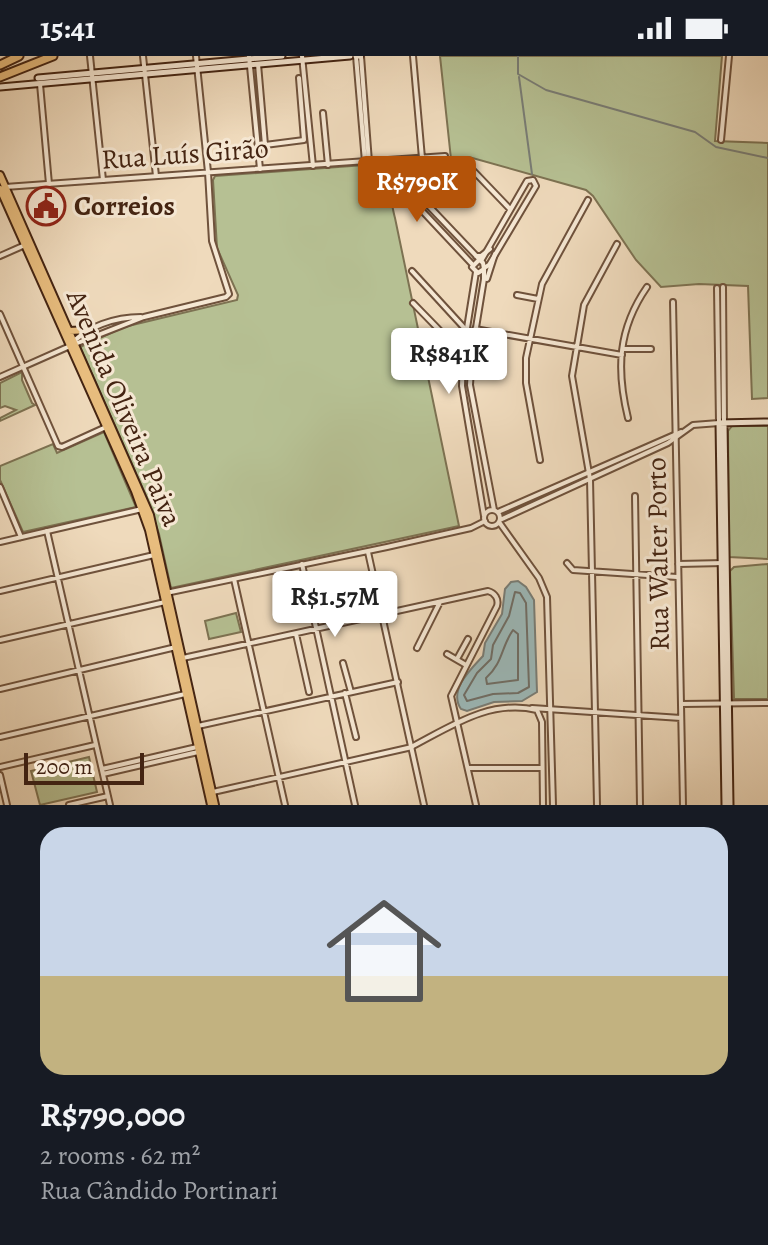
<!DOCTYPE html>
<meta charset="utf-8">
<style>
:root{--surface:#171b24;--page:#242831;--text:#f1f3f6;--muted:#9ea1a6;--accent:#b45309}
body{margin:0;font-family:Alegreya,serif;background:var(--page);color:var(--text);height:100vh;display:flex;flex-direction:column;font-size:30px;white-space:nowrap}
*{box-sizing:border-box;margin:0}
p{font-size:26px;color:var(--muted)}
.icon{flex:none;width:44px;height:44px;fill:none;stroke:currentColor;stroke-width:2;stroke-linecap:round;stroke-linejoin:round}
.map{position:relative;height:749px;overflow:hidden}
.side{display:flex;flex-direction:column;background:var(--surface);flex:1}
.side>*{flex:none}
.scale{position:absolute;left:24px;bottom:20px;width:120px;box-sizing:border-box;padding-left:8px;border:4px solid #442412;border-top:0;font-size:22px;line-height:28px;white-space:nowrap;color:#442412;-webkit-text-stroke:6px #f5e7d3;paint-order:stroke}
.price{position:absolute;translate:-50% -68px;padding:0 18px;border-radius:8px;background:#fff;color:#222;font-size:26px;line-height:52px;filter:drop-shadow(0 2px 4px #0008)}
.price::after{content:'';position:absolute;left:50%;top:48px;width:24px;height:18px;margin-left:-12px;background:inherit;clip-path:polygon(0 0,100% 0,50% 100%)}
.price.selected{background:var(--accent);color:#fff}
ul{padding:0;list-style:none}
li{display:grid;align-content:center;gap:16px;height:424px;padding:0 40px}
li span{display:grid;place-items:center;height:248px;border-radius:24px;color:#555}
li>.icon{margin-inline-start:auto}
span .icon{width:144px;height:144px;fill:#fffc;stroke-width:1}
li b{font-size:34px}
.status{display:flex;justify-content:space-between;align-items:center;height:56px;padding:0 40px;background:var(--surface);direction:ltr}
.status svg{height:22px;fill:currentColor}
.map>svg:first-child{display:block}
</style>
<div class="status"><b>15:41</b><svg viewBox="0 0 49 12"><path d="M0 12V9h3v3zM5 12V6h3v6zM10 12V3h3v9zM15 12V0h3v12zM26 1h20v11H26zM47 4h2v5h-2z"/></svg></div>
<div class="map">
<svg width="768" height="749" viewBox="0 0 768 749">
<rect width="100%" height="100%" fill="#efdabc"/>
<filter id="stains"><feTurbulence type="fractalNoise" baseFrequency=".0025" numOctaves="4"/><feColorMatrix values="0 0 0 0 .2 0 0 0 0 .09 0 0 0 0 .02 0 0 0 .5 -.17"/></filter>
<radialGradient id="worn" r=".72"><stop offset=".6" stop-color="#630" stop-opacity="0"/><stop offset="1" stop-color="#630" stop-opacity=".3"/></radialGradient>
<path fill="#b6c093" stroke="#7d7252" stroke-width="2" d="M440,0H722L715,85L768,87V342L752,343L748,230L699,228L661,231L636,204L593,140L586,134L469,101L451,103Z
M365,109C389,111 390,144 395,162L459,470L171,532L159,478L147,442L80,291L124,271L237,244L238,239L217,192L213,124L215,120Z
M22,316V324L32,347L35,349L0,365V362L16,354L5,350L0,352V327Z
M732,370H768V503L729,501L728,375Z
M104,376L136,451L23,476L0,424V410L53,388L57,397Z
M768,508V643H734L730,515L734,511Z
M236,557L241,576L209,583L205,565Z
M89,701L97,736L40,749L31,715Z"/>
<path fill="#9cb9b9" stroke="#797d76" stroke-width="2" d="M518,525L526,531L534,544L537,636L522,645L494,646L467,655L461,653C448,634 471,613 483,600L485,587L502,558L505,533L511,526Z"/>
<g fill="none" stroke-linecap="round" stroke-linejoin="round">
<path stroke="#706e66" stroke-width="2" d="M515,536L520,537L526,547L529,631L518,637L493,638L467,645L464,639L477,617L491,603L493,589L509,560Z
M513,574L518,578V624L487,628L486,622C503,607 501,591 513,574Z"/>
<path stroke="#797d76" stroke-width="2" d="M518,0V18L546,34L695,76L716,91L768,102
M519,21L532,118"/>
<defs>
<path id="minor" d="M90,0L103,124
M143,0L156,120
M249,0L260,113
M302,0L313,110
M413,0L422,102
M258,8L265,89L304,84L299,22
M40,28L49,128
M323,57L328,109
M721,84L729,0
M464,105L510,153
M379,110L388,104L445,100
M0,200L25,189
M481,205L527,125L533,124L536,130L489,209L484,212
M412,215L467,275
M723,231L724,367
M717,232L719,367
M517,239L538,243
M673,246L683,749
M413,247L451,286L464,292
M0,258L58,390L62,391L106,371
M475,273L622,299
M623,293H651
M628,362C616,313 618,273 647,231
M540,404L526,327V302L542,228L588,144
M0,431L21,481
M635,440L640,749
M47,475L110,749
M567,507L573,514L677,521
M302,508L355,749
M678,508L724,507
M234,523L285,749
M0,535L154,499
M343,537L350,565
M296,578L309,636
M0,584L165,546
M417,592L440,546
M447,598L466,609
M183,602L488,535C495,537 499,543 497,550L451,640L476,749
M457,603L468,583
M343,607L351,636
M0,633L176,591
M345,637L356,681
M681,648L768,647
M532,652L681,662
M198,670L398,626
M0,681L185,638
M0,711L95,689
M469,712H542
M102,713L197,691
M103,718L198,696
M0,719L7,749
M213,736L412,691
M69,749L108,740
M597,749L590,423L572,320L584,249L617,188"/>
<path id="tertiary" d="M356,0L365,106
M361,0L369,106
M371,106L382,112L472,208
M5,131L381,104L389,108L483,207L484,213L478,217L472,211L478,205
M476,200H481L490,193
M484,213V223L472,296L470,329L494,454
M476,216L463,297L462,330L484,460
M487,223L495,198
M75,288L144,261L226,241L229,238L212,185L208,116L196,0
M0,321L70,290C85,270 117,261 141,261
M484 462a8 8 0 1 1 16 0a8 8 0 1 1-16 0Z
M498,456L681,376
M500,464L668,387L693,369L719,367
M499,466L539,522L547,541L553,749
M0,486L142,453
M368,496L424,749
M166,537L387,491L471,472L485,465
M413,690C453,669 491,643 537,654L542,666L543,749"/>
<path id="secondary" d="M356,0H360
M38,22L282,0
M0,31L350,0
M724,367L730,749
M725,749L719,367L768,366"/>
<path id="primary" d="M0,119L150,459L215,749
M0,133L135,435L149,474L211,749
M69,275L90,274"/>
<path id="trunk" d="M0,9L19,0
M0,21L53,0"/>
</defs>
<use href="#minor" stroke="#6f523c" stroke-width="8"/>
<use href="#tertiary" stroke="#6f523c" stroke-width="8"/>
<use href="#secondary" stroke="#442412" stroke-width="9"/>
<use href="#primary" stroke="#442412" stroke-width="10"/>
<use href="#trunk" stroke="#442412" stroke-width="11"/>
<use href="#minor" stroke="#f5e7d3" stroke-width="4"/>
<use href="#tertiary" stroke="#f5e7d3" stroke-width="4"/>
<use href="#secondary" stroke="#f5e7d3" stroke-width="5"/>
<use href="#primary" stroke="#e8bd7e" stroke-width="6"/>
<use href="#trunk" stroke="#e8bd7e" stroke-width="7"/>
</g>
<defs>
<symbol id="civic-ring" viewBox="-11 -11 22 22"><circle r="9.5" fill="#f5e7d3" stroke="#8f2418" stroke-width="1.5"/><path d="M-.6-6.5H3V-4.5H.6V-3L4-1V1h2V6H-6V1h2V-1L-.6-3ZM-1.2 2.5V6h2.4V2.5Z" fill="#8f2418"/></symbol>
</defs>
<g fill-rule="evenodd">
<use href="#civic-ring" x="24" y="128" width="44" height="44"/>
</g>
<g text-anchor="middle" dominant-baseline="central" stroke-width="6" stroke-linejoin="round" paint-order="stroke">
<g font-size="28" fill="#442412" stroke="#f5e7d3">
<text transform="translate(185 98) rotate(-4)">Rua Luís Girão</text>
<text transform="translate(124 352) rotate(67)">Avenida Oliveira Paiva</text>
<text transform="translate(658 498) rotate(-91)">Rua Walter Porto</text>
</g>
<g font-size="28" font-weight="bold" fill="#442412" stroke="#f5e7d3" text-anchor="start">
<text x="74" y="150">Correios</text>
</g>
</g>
<rect width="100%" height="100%" filter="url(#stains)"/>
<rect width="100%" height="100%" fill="url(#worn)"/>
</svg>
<div class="scale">200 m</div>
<b class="price selected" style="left:417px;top:168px">R$790K</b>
<b class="price" style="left:449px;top:340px">R$841K</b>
<b class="price" style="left:335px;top:583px">R$1.57M</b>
</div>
<section class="side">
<ul>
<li><span style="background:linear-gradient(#c9d6e8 60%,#c2b280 0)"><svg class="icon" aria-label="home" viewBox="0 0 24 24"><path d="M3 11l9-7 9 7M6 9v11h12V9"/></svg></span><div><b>R$790,000</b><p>2 rooms · 62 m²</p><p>Rua Cândido Portinari</p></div></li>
</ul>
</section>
